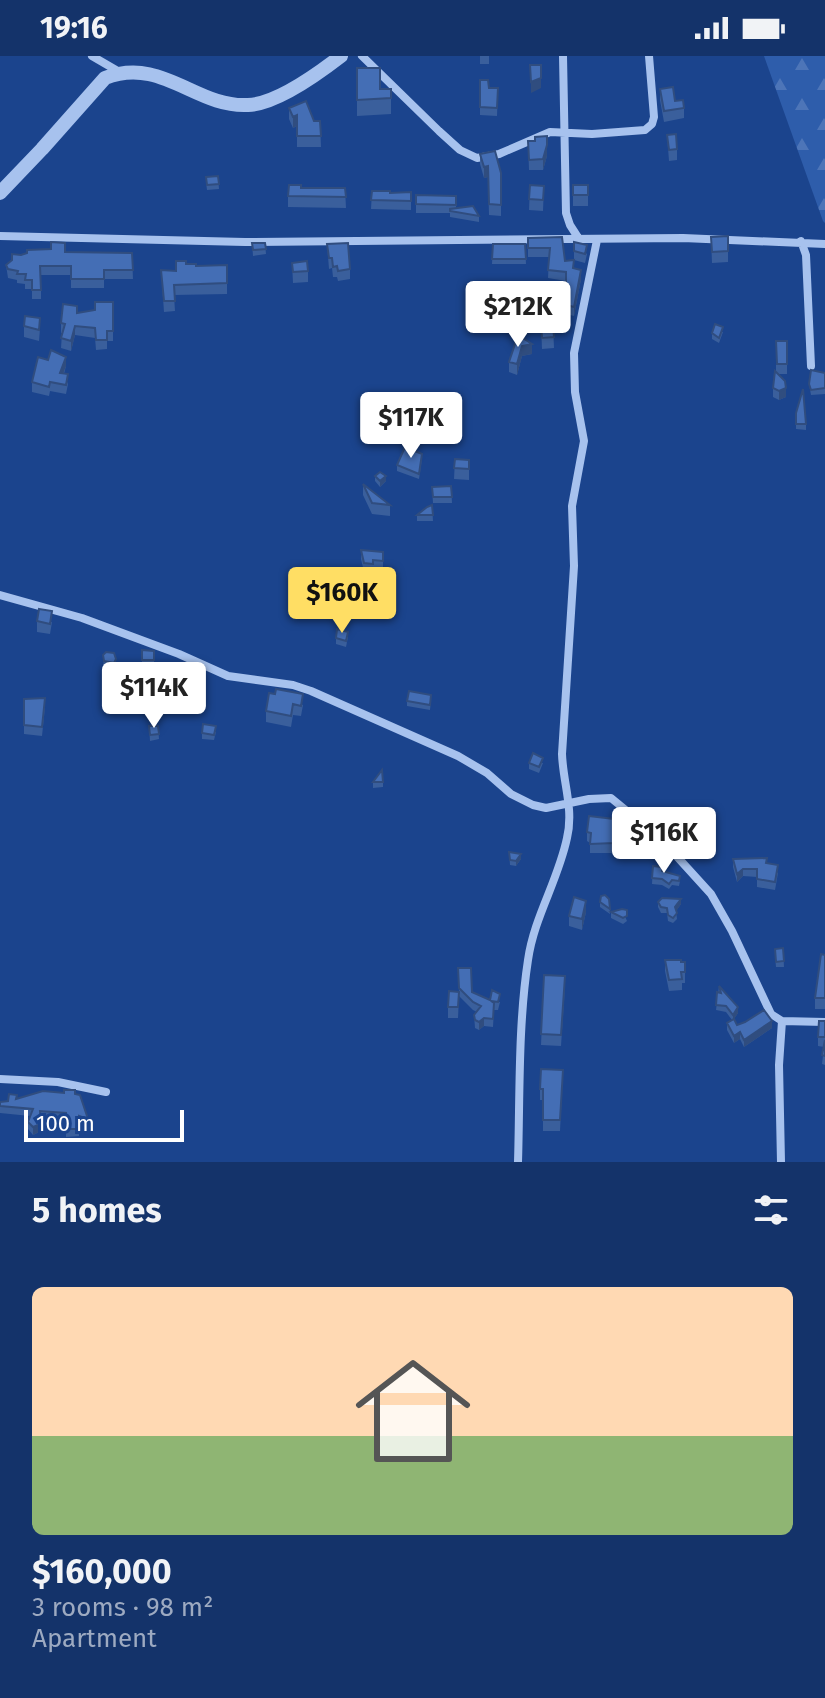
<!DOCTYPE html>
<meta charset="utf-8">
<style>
:root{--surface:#14336a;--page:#213f72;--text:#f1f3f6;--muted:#9daac1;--line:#334e7e;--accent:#ffde64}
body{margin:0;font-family:"Fira Sans",sans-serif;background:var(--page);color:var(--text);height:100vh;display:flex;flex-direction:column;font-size:30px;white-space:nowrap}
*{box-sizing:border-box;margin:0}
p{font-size:26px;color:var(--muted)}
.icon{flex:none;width:44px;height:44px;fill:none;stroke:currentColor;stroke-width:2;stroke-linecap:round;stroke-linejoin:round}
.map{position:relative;height:1106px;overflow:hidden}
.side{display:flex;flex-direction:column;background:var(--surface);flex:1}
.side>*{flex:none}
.scale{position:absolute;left:24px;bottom:20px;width:160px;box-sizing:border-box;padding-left:8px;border:4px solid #fff;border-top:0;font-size:22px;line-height:28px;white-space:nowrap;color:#fff;-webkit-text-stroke:6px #1b448d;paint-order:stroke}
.price{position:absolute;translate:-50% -68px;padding:0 18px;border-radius:8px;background:#fff;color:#222;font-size:26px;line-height:52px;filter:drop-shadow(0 2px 4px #0008)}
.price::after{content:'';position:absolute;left:50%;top:48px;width:24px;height:18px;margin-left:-12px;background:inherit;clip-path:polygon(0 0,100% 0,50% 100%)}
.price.current{background:var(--accent);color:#111}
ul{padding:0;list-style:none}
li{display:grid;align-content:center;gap:16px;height:424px;padding:0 32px}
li+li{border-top:2px solid var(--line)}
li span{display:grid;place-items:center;height:248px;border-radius:12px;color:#555}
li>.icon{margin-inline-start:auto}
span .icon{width:144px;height:144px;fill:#fffc;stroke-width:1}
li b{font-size:34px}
h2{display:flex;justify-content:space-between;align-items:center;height:96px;padding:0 32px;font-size:34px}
.status{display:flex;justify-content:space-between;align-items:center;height:56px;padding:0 40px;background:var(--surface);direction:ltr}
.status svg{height:22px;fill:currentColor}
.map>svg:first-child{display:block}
</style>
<div class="status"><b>19:16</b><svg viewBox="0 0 49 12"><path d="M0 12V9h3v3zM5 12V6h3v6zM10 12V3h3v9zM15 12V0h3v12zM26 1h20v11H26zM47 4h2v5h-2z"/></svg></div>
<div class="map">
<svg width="825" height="1106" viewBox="0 0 825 1106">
<defs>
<pattern id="forest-firs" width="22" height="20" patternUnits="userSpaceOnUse" patternTransform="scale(2)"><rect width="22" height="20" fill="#2e5dab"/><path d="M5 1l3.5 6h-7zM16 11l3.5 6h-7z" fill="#4d75b8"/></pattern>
</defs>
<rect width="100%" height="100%" fill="#1b448d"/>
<path fill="url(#forest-firs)" d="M764,0H825V167L823,165Z"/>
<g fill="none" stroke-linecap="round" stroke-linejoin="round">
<path stroke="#a7c2ee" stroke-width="8" d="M92,0L116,14
M362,0L439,75L460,94L477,102L499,98L550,76L592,78L645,74L652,68L654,61L649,0
M563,0L566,157L570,169L579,183
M0,180L245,186L683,182L825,188
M801,185L806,199L811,310
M0,539L82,562L179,598L228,620L293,629L311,635L458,700L487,717L511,738L533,749L546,752L589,743L611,742L661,783L711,838L732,875L771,958L782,965L825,966
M0,1023L58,1026L106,1036
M518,1106C520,1040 518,969 528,904C534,861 558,825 567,782C574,753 563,727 562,698L574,510L572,450L584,385L575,336L574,297L597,184
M781,1106L779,1009L782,965"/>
<path stroke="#a7c2ee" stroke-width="14" d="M0,137L42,93L105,22C162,0 196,52 248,49C276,48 319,17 341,0"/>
</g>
<path fill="#3a5f9c" d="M480,0H489V8H480Z
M357,12L380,33H391V58L357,60Z
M480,24L489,32H498L497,60L480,59Z
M660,33L684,52V62L664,66L660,44Z
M289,52L314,65H320L321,91H297V70L293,72L289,63Z
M667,79L677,93V104L669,105Z
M528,85L547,100L543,114H529Z
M480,98L501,117V160L489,159L488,121L484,122L480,108Z
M218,120L219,133L207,134L206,126Z
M530,129L544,130L543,155L529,154Z
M573,129H588V150H573Z
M345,132L346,152L288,151V133Z
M372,135L390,137L411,136V154L371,153Z
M416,139L456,140V153L479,160V166L450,161V157H416Z
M728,180V206L712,207L711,181Z
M562,181L565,205L574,212L581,223L574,260L566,258V225L548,222L549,201H528V182Z
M574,186L587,198L585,207L574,204Z
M252,187H265L266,198L253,200Z
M327,188L350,213V223L338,225L337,221H333L332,212L329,213Z
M493,188H525L526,208H492Z
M51,193L65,196L132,197L133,223H104V232H71V219H41V243H32V233H25V228L17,227V224L8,222L6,209L21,199Z
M292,207L308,215V226L293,227Z
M186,208L196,210L227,209V238L174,239L175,255L164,256L161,214L176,215Z
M113,246V285H107V293L96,294L95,282L75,279L71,295L61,292L62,277H61V267L77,257L95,254Z
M526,247L520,268L502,261V252Z
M553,268L554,292L542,293L541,269Z
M24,270L40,273L39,285L24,281Z
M723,276L719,287L712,283V277Z
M518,279L532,298L522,300L517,319L509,316V306Z
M776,285H787V318H777L786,341L779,344L773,341V332L776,317Z
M66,310L64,318L68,328L66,338L50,335L49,340L32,336V326Z
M825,317V338L811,339L809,328Z
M796,357L806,368V374L796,373Z
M422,403L419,423L397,415V409Z
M455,403L469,404V424L454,423Z
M375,420L386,425L380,431L375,425Z
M363,428L390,449V460L372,458L363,439Z
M451,430L452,447H433L432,431Z
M432,449L433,465H417V459Z
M361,494L383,496V514L373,513V517L364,516L361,503Z
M37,565L52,566L50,578L37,576Z
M348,581L346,591L336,588V582Z
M142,594L154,595V615H142Z
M114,597L116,614L114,618L104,616L103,599Z
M269,637L303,649L301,660L293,659L291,671L266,666V655Z
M24,643L45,651L42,680L24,678Z
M431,644L430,654L407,650V645Z
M149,670H158L159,683L150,685Z
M216,676L214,684L202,683V677Z
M529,707H543L539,717L529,713Z
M373,726H383V731L373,732Z
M614,763V797H590V787L587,785V776Z
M509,796L521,803L516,810L510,809Z
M733,803L766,807L778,817L775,834L757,831V821L743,820L737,826L733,811Z
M653,810L680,825L679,830L672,829L669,833L662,829L652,828Z
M609,843L610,858L600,851V846Z
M658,846L681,848L676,855L677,863L673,867L668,865L667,857H661L658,851Z
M622,853L627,865L623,868L611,862V856Z
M586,856L582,874L569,870V860Z
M783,892L784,911H776L775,899Z
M825,899V953H815V942Z
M665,904L685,906V927H682V934L669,935L665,915Z
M458,912L472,936L490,944L500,946L498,954H494L493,971L484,970L479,974L475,972L474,959L477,956L473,954L459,940L458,962H448V951L459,936Z
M544,919L565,931L561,990L541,989Z
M719,930L738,957L733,964L737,969L772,972L744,991L740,983L734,987L727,974V967L732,964L726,956L716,954Z
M825,965V1009L822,1008L824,991L818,990V981Z
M563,1014L560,1075H543V1044H540V1033Z
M75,1038L88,1063V1071L79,1067V1080L66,1081V1064L40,1062L41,1075L33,1079L28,1073V1066L30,1060L0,1057V1046L16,1043Z"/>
<path fill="#304d7f" d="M541,22V32L531,37V26Z
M297,59V70L293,72V61Z
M547,89V100L543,114V103Z
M488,110V121L484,122V111Z
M581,214V223L574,260V251Z
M526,238V247L520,268V259Z
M75,270V279L71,295V285Z
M532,288V298L522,300L517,319V308L522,290Z
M66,301V310L60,326V317Z
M786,332V341L779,344V335Z
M386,420V425L380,431V425Z
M116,603V614L114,618V607Z
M521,798V803L516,810V805Z
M743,813V820L737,826V818Z
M681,843V848L675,857V851Z
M586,845V856L582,874V863Z
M738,951V957L733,965V959Z
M484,962V970L479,974V966Z
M772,965V972L744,991V984Z
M740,976V983L734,987V980Z
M41,1068V1075L33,1079V1071Z"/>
<path fill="#446eb5" stroke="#304d7f" stroke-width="2" d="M530,9H541V22L531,26Z
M357,12H380V33H391V42L357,44Z
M480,24H488L489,32H498L497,52L480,51Z
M673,31L675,45L683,44L684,52L664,55L660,33Z
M306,45L314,65H320L321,80H297V59L293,61L289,52Z
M676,78L677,93L669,94L667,79Z
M547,80V89L543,103L529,104L528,85H535V81Z
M495,95L501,117V149L489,148L488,110L484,111L480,98Z
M218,120L219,128L207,129L206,121Z
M289,129H301V132H345L346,141L288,140Z
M530,129L544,130L543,144L529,143Z
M573,129H588V139H573Z
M372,135H390V137L411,136V145L371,144Z
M416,139L456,140V149L416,148Z
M473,150L479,160L450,155V153Z
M728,180V195L712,196L711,181Z
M562,181L565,205L574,204L573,212L581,214L574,251L566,249V216L548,214L550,192H528V182Z
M51,186L65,187V196L132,197L133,214H104V223H71V210H40L41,234H32V224H25L26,218H17L18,215L8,213L6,209L12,204V198L21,199L27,197V194L51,193Z
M574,186L587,189L585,198L574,195Z
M252,187H265L266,193L253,194Z
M348,187L350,213L338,215L337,210L333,211L332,202H329L327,188Z
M493,188H525L526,203H492Z
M176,205H186V208H196V210L227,209V227L174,229L175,245H164L161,214L176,215Z
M307,205L308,215L293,216L292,207Z
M509,234L526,238L520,259L502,252Z
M95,246H113V275H107V284H96L95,272L75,270L71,285L61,282L65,268L61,267L63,248L77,250V257L95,254Z
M25,260L40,262L39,274L24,270Z
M553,268L554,281L542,282L541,269Z
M715,268L723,271L719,282L712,277Z
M518,279L532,288L522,290L517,308L509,306Z
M776,285H787V308H777Z
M51,294L66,301L60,317L68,318L66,329L50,326L49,331L32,326L38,301L48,304Z
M811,314L825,317V332L811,334L809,328Z
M775,315L785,325L786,332L779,335L773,332Z
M803,333L806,368H796V357Z
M405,391L422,398L419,418L397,409Z
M455,403L469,404V413L454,412Z
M380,416L386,420L380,425L375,420Z
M363,428L390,449L372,447Z
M451,430L452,441H433L432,431Z
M432,449L433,459H417L427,451Z
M361,494L383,496V505L373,504V508L364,507Z
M39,553L52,555L50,568L37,565Z
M337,573L348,576L346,585L336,582Z
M142,594L154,595V604H142Z
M106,596L114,597L116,603L114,607L104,605L103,599Z
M276,633L303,638L301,650L293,648L291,660L266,655L269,637L275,638Z
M409,635L431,639L430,649L407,645Z
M45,642L42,671L24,669V643Z
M203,668L216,670L214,679L202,677Z
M149,670H158L159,678L150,679Z
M533,697L543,702L539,711L529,707Z
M382,714L383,726H373Z
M589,760L614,763V787L590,788L591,777L587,776Z
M509,796L521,798L516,805L510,804Z
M767,802L766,807L778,809L775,826L757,823V813H743L737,818L733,803Z
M653,810L662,811V815L680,820L679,825L672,824L669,828L662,823L652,822Z
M605,839L609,843L610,853L600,846L601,840Z
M574,841L586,845L582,863L569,860Z
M662,842L681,843L675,851L677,857L673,862L668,859L667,852L661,851L658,846Z
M622,853L627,854V860L623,862L611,856Z
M783,892L784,905L776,906L775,893Z
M821,898L825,899V942H815Z
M665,904H681V906H685V916H681L682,923L669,924Z
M458,912H471L472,936L490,944L492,934L500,938L498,946L491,945L494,947L493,963L484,962L479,966L475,964L474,959L481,950L473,946L459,932Z
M544,919L565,920L561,979L541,978Z
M719,930L738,951L733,959L726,950L716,949L717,936L721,937Z
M449,935L459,936L458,951H448Z
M764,954L772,965L744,984L740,976L734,980L727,967L734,963L737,969L745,966Z
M819,965H825V981H818Z
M825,984V1000L822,999Z
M541,1013L563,1014L560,1064H543V1033H540Z
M64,1034H75V1038L80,1039L88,1063L79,1060V1073H66V1057L40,1055L41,1068L33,1071L28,1066L33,1053L0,1050V1046L8,1045L9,1038L17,1039L16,1043L43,1035L64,1037Z"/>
</svg>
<div class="scale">100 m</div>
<b class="price" style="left:518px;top:293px">$212K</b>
<b class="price" style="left:411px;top:404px">$117K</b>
<b class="price current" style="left:342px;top:579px">$160K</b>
<b class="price" style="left:154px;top:674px">$114K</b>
<b class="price" style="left:664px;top:819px">$116K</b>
</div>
<section class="side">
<h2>5 homes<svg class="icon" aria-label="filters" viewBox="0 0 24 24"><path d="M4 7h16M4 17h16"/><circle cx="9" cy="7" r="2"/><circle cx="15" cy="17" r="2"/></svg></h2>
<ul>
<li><span style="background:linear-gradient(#ffd9b3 60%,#8fb573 0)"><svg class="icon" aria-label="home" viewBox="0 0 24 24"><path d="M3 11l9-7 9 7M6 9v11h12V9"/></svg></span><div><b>$160,000</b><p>3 rooms · 98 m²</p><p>Apartment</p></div></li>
</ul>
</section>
